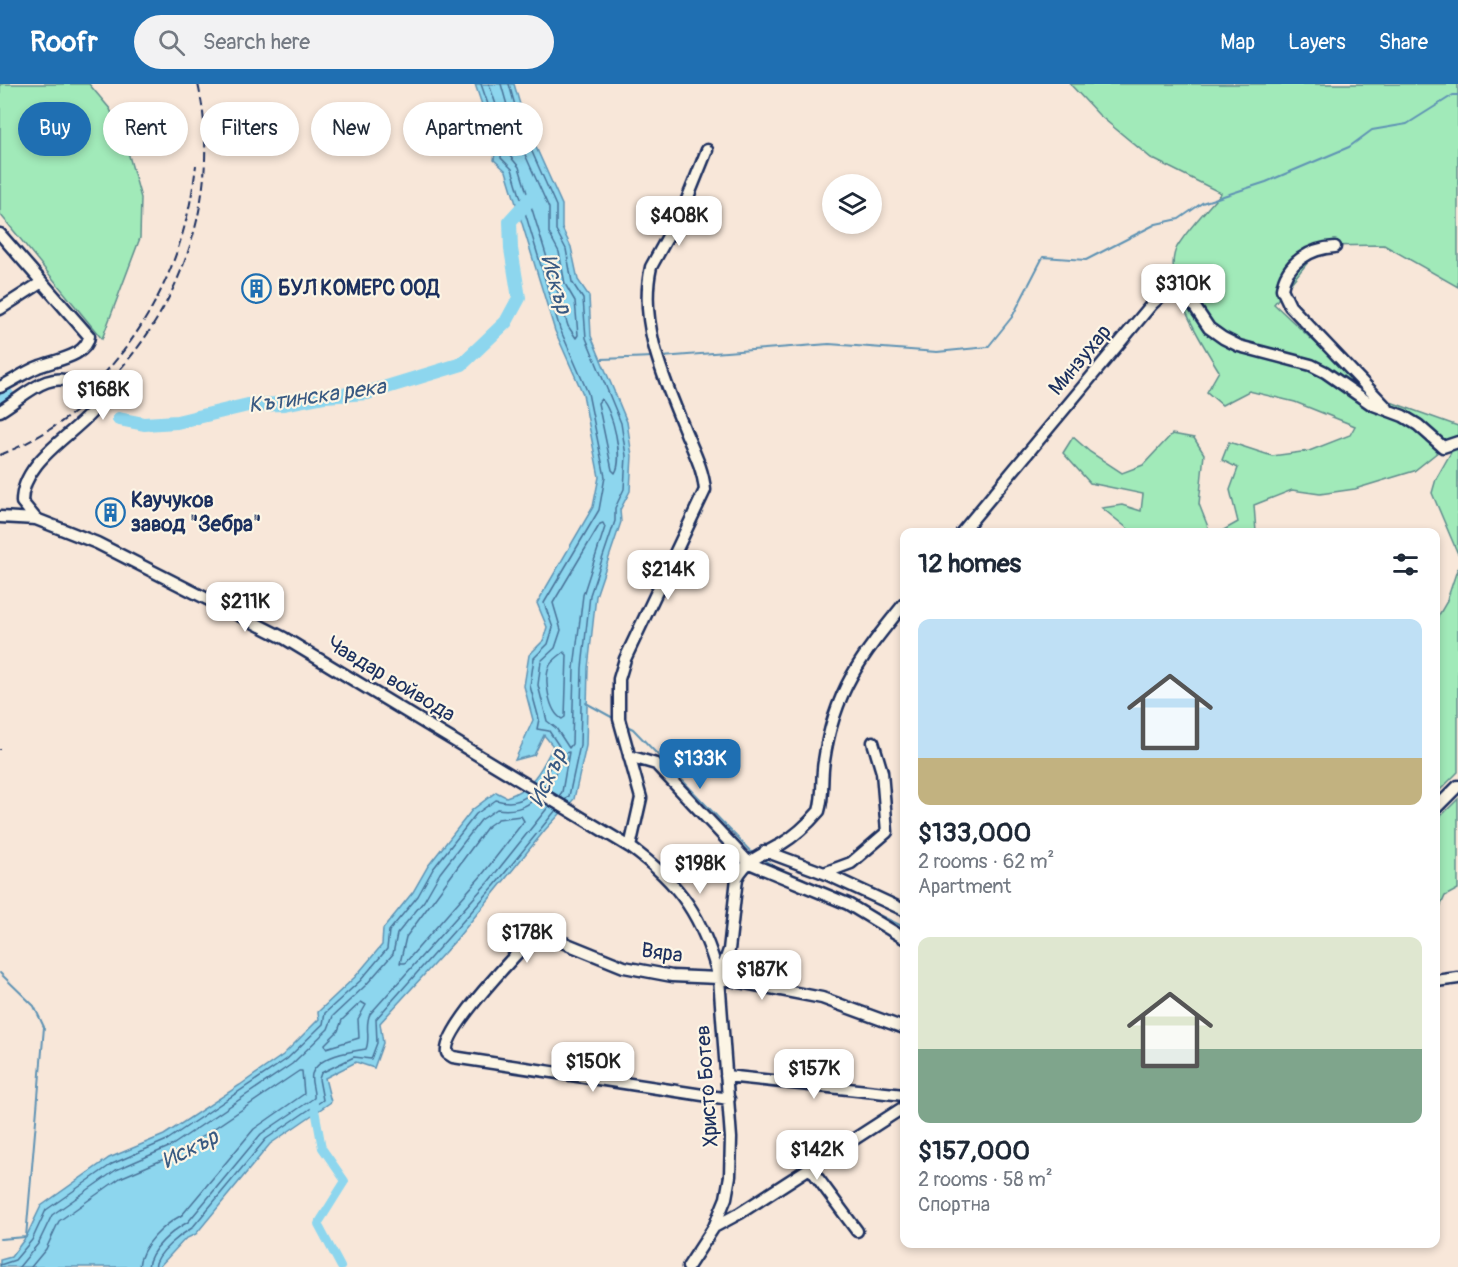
<!DOCTYPE html>
<meta charset="utf-8">
<style>
:root{--surface:#fff;--page:#f2f2f3;--text:#1f2937;--muted:#747a83;--accent:#1f6fb2}
body{margin:0;font-family:Pangolin,sans-serif;background:var(--page);color:var(--text);height:100vh;display:flex;flex-direction:column;font-size:22px;white-space:nowrap}
*{box-sizing:border-box;margin:0}
p{font-size:20px;color:var(--muted)}
.icon{flex:none;width:33px;height:33px;fill:none;stroke:currentColor;stroke-width:2;stroke-linecap:round;stroke-linejoin:round}
.map{position:relative;flex:1;overflow:hidden}
.details{position:absolute;left:900px;top:444px;width:540px;height:720px;display:flex;flex-direction:column;background:var(--surface);border-radius:12px;box-shadow:0 3px 9px #0003}
.details>*{flex:none}
.top-card{position:absolute;left:18px;top:18px;width:570px;height:54px;display:flex;gap:12px}
.controls{position:absolute;left:822px;top:90px;display:grid;gap:12px}
.controls a{display:grid;place-items:center;width:60px;height:60px;border-radius:50%;background:var(--surface);box-shadow:0 3px 9px #0003;font-size:30px}
.price{position:absolute;translate:-50% -51px;padding:0 14px;border-radius:12px;background:#fff;color:#222;font-size:20px;line-height:39px;filter:drop-shadow(0 2px 3px #0008)}
.price::after{content:'';position:absolute;left:50%;top:36px;width:18px;height:14px;margin-left:-9px;background:inherit;clip-path:polygon(0 0,100% 0,50% 100%)}
.price.current{background:var(--accent);color:#fff}
ul{padding:0;list-style:none}
li{display:grid;align-content:center;gap:12px;height:318px;padding:0 18px}
li span{display:grid;place-items:center;height:186px;border-radius:12px;color:#555}
li>.icon{margin-inline-start:auto}
span .icon{width:108px;height:108px;fill:#fffc;stroke-width:1}
li b{font-size:26px}
h2{display:flex;justify-content:space-between;align-items:center;height:72px;padding:0 18px;font-size:26px}
.tag{padding:0 21px;border-radius:27px;background:var(--surface);box-shadow:0 3px 9px #0003;font-size:21px;line-height:54px}
.tag.current{background:var(--accent);color:#fff}
header{display:flex;align-items:center;gap:36px;box-sizing:border-box;height:84px;padding:0 30px;background:var(--accent);color:#fff}
header strong{font-size:28px}
nav{display:flex;gap:33px;margin-inline-start:auto;font-size:21px}
.search{width:420px;height:54px;background:var(--page);display:flex;align-items:center;gap:15px;box-sizing:border-box;padding:0 21px;border-radius:33px;color:var(--muted);font-size:22px}
.map>svg:first-child{display:block}
</style>
<header>
<strong>Roofr</strong>
<div class="search"><svg class="icon" aria-label="search" viewBox="0 0 24 24"><circle cx="10" cy="10" r="6"/><path d="M15 15l6 6"/></svg>Search here</div>
<nav><a>Map</a><a>Layers</a><a>Share</a></nav>
</header>
<div class="map">
<svg width="1458" height="1183" viewBox="0 0 1458 1183">
<rect width="100%" height="100%" fill="#f8e7d9"/>
<filter id="ink" filterUnits="userSpaceOnUse"><feTurbulence type="fractalNoise" baseFrequency=".0167" numOctaves="2"/><feDisplacementMap in="SourceGraphic" scale="12" xChannelSelector="R" yChannelSelector="G"/><feConvolveMatrix kernelMatrix="1 2 1 2 8 2 1 2 1" color-interpolation-filters="sRGB"/></filter>
<g filter="url(#ink)">
<path fill="#a1eab9" stroke="#5e8c8c" stroke-width="1.5" d="M0,0H89L110,25L128,68L141,114L140,154L102,255L0,130Z
M1070,0H1458V203L1384,161L1321,162L1274,220L1359,300L1385,316L1458,342V352L1414,387L1355,405L1320,410L1292,406L1254,421L1256,448H1220L1238,438L1230,406L1238,384L1222,376L1229,358L1272,372L1309,367L1350,351L1355,342L1295,318L1249,307L1222,321L1207,308L1219,287C1203,261 1160,194 1177,163C1188,144 1207,126 1221,109L1151,74L1099,31Z
M1172,350L1194,354L1204,370L1199,420L1210,448H1132L1102,424L1122,421L1141,427L1143,410L1090,399L1063,369L1073,353L1090,368L1122,389L1143,381Z
M1458,356V470L1432,409L1436,395Z
M1458,483V688L1436,710V536L1446,519Z
M1458,715V805L1445,812L1436,832V737Z"/>
<path fill="#8dd6ee" stroke="#5f93b4" stroke-width="1.5" d="M475,0H514L526,41L562,121V144L571,163L578,196L589,212L591,252L627,338L632,372L630,407L620,426L621,438L596,512L588,584L586,662L574,715L545,746L455,857L380,939L383,959L374,984L356,978L325,994L331,1018L270,1060L196,1150L185,1155L159,1183H0V1176L11,1173L26,1153L41,1122L109,1074L164,1051L240,1001L283,971L319,935L318,928L355,893L382,861L383,845L413,808L428,782L472,726L496,708L506,713C531,706 542,685 553,662L544,651L534,671L515,676L533,636L524,602L529,571L543,557L547,543L537,519L593,423L599,393L583,310L555,247L506,87L494,76L496,62Z"/>
<g fill="none" stroke-linecap="round" stroke-linejoin="round">
<path stroke="#497298" stroke-width="1.5" d="M481,0L502,61L501,74L512,85L560,245L588,309L605,393L599,426L544,519L553,544L548,560L534,574L530,602L539,635L537,645L549,647L559,662L548,687L538,699
M489,0L509,59V71L519,83L568,242L576,254L578,251L575,217L565,200L559,168L549,149V124L514,46L501,0
M509,0L521,43L556,122V146L566,165L572,198L583,215L586,254L621,339L626,372L624,405L615,424V437L590,511L582,584L580,661L569,712L565,716
M601,315C613,325 624,376 615,389L612,386L598,319Z
M603,439L605,443L583,511L574,584L572,660L569,664L556,644L547,637L538,601L541,577L555,564L561,546L553,519L600,440Z
M564,568L567,571L565,633L562,635C549,628 543,595 550,581C552,577 560,571 564,568Z
M544,703L554,692L565,669L569,668L562,708L559,712
M521,732L524,737L482,791L405,879H400L406,853L488,742L498,735Z
M361,918L366,921L358,935L359,954L326,964L325,960L338,947L342,936Z
M0,1181L15,1176L32,1156L46,1126L112,1080L167,1056L287,975L323,940L325,929L360,897L387,865L389,847L418,812L433,785L476,730L496,716C507,719 520,719 529,710
M19,1183L38,1160L52,1131L116,1086L171,1062L292,980L328,945L333,932L365,902L393,870L397,850L424,817L440,789L481,736L497,725C510,727 526,725 535,714
M31,1183L46,1165L59,1137L120,1094L176,1070L299,987H302L304,1010L254,1045L182,1131C165,1140 140,1162 139,1183
M148,1183C149,1166 173,1146 188,1138L261,1050L314,1014C315,1006 310,998 312,990C319,971 352,967 366,965C371,953 364,942 370,930L489,797L549,722
M155,1183C157,1168 180,1151 192,1144L266,1055L323,1016L319,995L321,989L354,973L371,975L377,959L376,935L495,801L556,726"/>
<path stroke="#5f93b4" stroke-width="2" d="M662,273L829,260L937,268L988,263L1012,233L1043,173L1086,176L1156,140L1179,135L1202,119L1266,98L1349,63L1372,46L1407,40L1453,11H1458
M602,275L653,273
M586,619L615,635
M625,641L633,645L754,771
M762,775L783,787
M791,791L803,794L810,799
M831,808L904,843
M0,889L34,922L44,943L26,1153L0,1155"/>
<path stroke="#8dd6ee" stroke-width="8" d="M314,1020L322,1064L345,1097L318,1140L341,1183"/>
<path stroke="#8dd6ee" stroke-width="14" d="M0,314L7,311
M119,335L144,340L177,338L248,321L284,320L325,312L367,309L462,280L506,238L519,214L511,165L510,137L530,115"/>
<defs>
<path id="minor" d="M0,150L89,252C87,273 54,276 38,283C25,288 13,297 0,303
M1335,163C1310,164 1286,179 1282,205L1290,222L1387,324
M0,225L42,198
M0,327C24,313 50,282 79,302C86,306 91,312 94,320L91,329C67,355 22,379 22,418L36,435L97,459L284,554L630,763C681,800 703,834 719,894
M0,433L36,435
M962,448L1152,220L1175,199L1180,201L1209,244L1223,254L1239,262L1311,281L1325,288L1371,320L1403,332L1418,341L1443,363L1458,358
M629,672L656,680L749,779L848,820L904,854
M1436,724L1458,702
M630,763L641,714L619,635V595L625,575L705,406C703,385 694,368 686,349C665,297 638,240 651,183L684,123L707,66
M765,767L824,789L904,826
M824,789L851,779L887,748L882,688L873,658
M1436,897L1458,894
M726,992L904,1011
M729,1015L453,973L447,969C442,946 516,871 534,851L540,849L624,883L672,892L719,894L822,914L904,944
M811,1085L857,1147
M714,1143L740,1129L904,1023
M688,1183L714,1143L726,1114L730,1092L731,1054L719,894L729,866L737,794C747,775 763,770 780,761C795,752 808,740 819,727C824,711 821,694 824,677C834,607 861,573 904,520"/>
</defs>
<use href="#minor" stroke="#1b2f5e" stroke-width="15"/>
<use href="#minor" stroke="#fcf5e5" stroke-width="10"/>
<path stroke="#1b2f5e" stroke-width="2" stroke-dasharray="9 4.5" stroke-linecap="butt" d="M103,291C158,231 187,161 196,81
M0,371C142,314 232,151 198,0
M0,665V666"/>
</g>
</g>
<defs>
<symbol id="building-ring" viewBox="-11 -11 22 22"><circle r="9.5" fill="#fcf5e5" stroke="#1f6fb2" stroke-width="1.5"/><path d="M-4-6H4V6H1V3H-1V6H-4ZM-2.5-4.3h1.7v1.8h-1.7ZM.8-4.3h1.7v1.8H.8ZM-2.5-1h1.7V.8h-1.7ZM.8-1h1.7V.8H.8Z" fill="#1f6fb2"/></symbol>
</defs>
<g fill-rule="evenodd">
<use href="#building-ring" x="240" y="188" width="33" height="33"/>
<use href="#building-ring" x="94" y="412" width="33" height="33"/>
</g>
<g text-anchor="middle" dominant-baseline="central" stroke-width="4.5" stroke-linejoin="round" paint-order="stroke">
<g font-size="21" font-weight="bold" fill="#1b2f5e" stroke="#fcf5e5" text-anchor="start">
<text x="278" y="204">БУЛ КОМЕРС ООД</text>
<text x="131" y="416">Каучуков<tspan x="131" dy="24">завод "Зебра"</tspan></text>
</g>
<g font-size="21" fill="#1b2f5e" stroke="#fcf5e5">
<text transform="translate(1080 276) rotate(-50)">Минзухар</text>
<text transform="translate(391 595) rotate(31)">Чавдар войвода</text>
<text transform="translate(662 869) rotate(8)">Вяра</text>
<text transform="translate(707 1002) rotate(-94)">Христо Ботев</text>
</g>
<g font-size="22" font-style="italic" fill="#385982" stroke="#fcf5e5">
<text transform="translate(556 200) rotate(74)">Искър</text>
<text transform="translate(317 312) rotate(-8)">Кътинска река</text>
<text transform="translate(548 694) rotate(-65)">Искър</text>
<text transform="translate(190 1065) rotate(-27)">Искър</text>
</g>
</g>
</svg>
<div class="controls">
<a><svg class="icon" aria-label="layers" viewBox="0 0 24 24"><path d="M12 4l9 5-9 5-9-5zM3 14l9 5 9-5"/></svg></a>
</div>
<b class="price" style="left:679px;top:163px">$408K</b>
<b class="price" style="left:1183px;top:231px">$310K</b>
<b class="price" style="left:103px;top:337px">$168K</b>
<b class="price" style="left:668px;top:517px">$214K</b>
<b class="price" style="left:245px;top:549px">$211K</b>
<b class="price current" style="left:700px;top:706px">$133K</b>
<b class="price" style="left:700px;top:811px">$198K</b>
<b class="price" style="left:527px;top:880px">$178K</b>
<b class="price" style="left:762px;top:917px">$187K</b>
<b class="price" style="left:593px;top:1009px">$150K</b>
<b class="price" style="left:814px;top:1016px">$157K</b>
<b class="price" style="left:817px;top:1097px">$142K</b>
<div class="top-card">
<a class="tag current">Buy</a>
<a class="tag">Rent</a>
<a class="tag">Filters</a>
<a class="tag">New</a>
<a class="tag">Apartment</a>
</div>
<section class="details">
<h2>12 homes<svg class="icon" aria-label="filters" viewBox="0 0 24 24"><path d="M4 7h16M4 17h16"/><circle cx="9" cy="7" r="2"/><circle cx="15" cy="17" r="2"/></svg></h2>
<ul>
<li><span style="background:linear-gradient(#bfe0f5 75%,#c2b280 0)"><svg class="icon" aria-label="home" viewBox="0 0 24 24"><path d="M3 11l9-7 9 7M6 9v11h12V9"/></svg></span><div><b>$133,000</b><p>2 rooms · 62 m²</p><p>Apartment</p></div></li>
<li><span style="background:linear-gradient(#dfe7d0 60%,#7fa58c 0)"><svg class="icon" aria-label="home" viewBox="0 0 24 24"><path d="M3 11l9-7 9 7M6 9v11h12V9"/></svg></span><div><b>$157,000</b><p>2 rooms · 58 m²</p><p>Спортна</p></div></li>
</ul>
</section>
</div>
